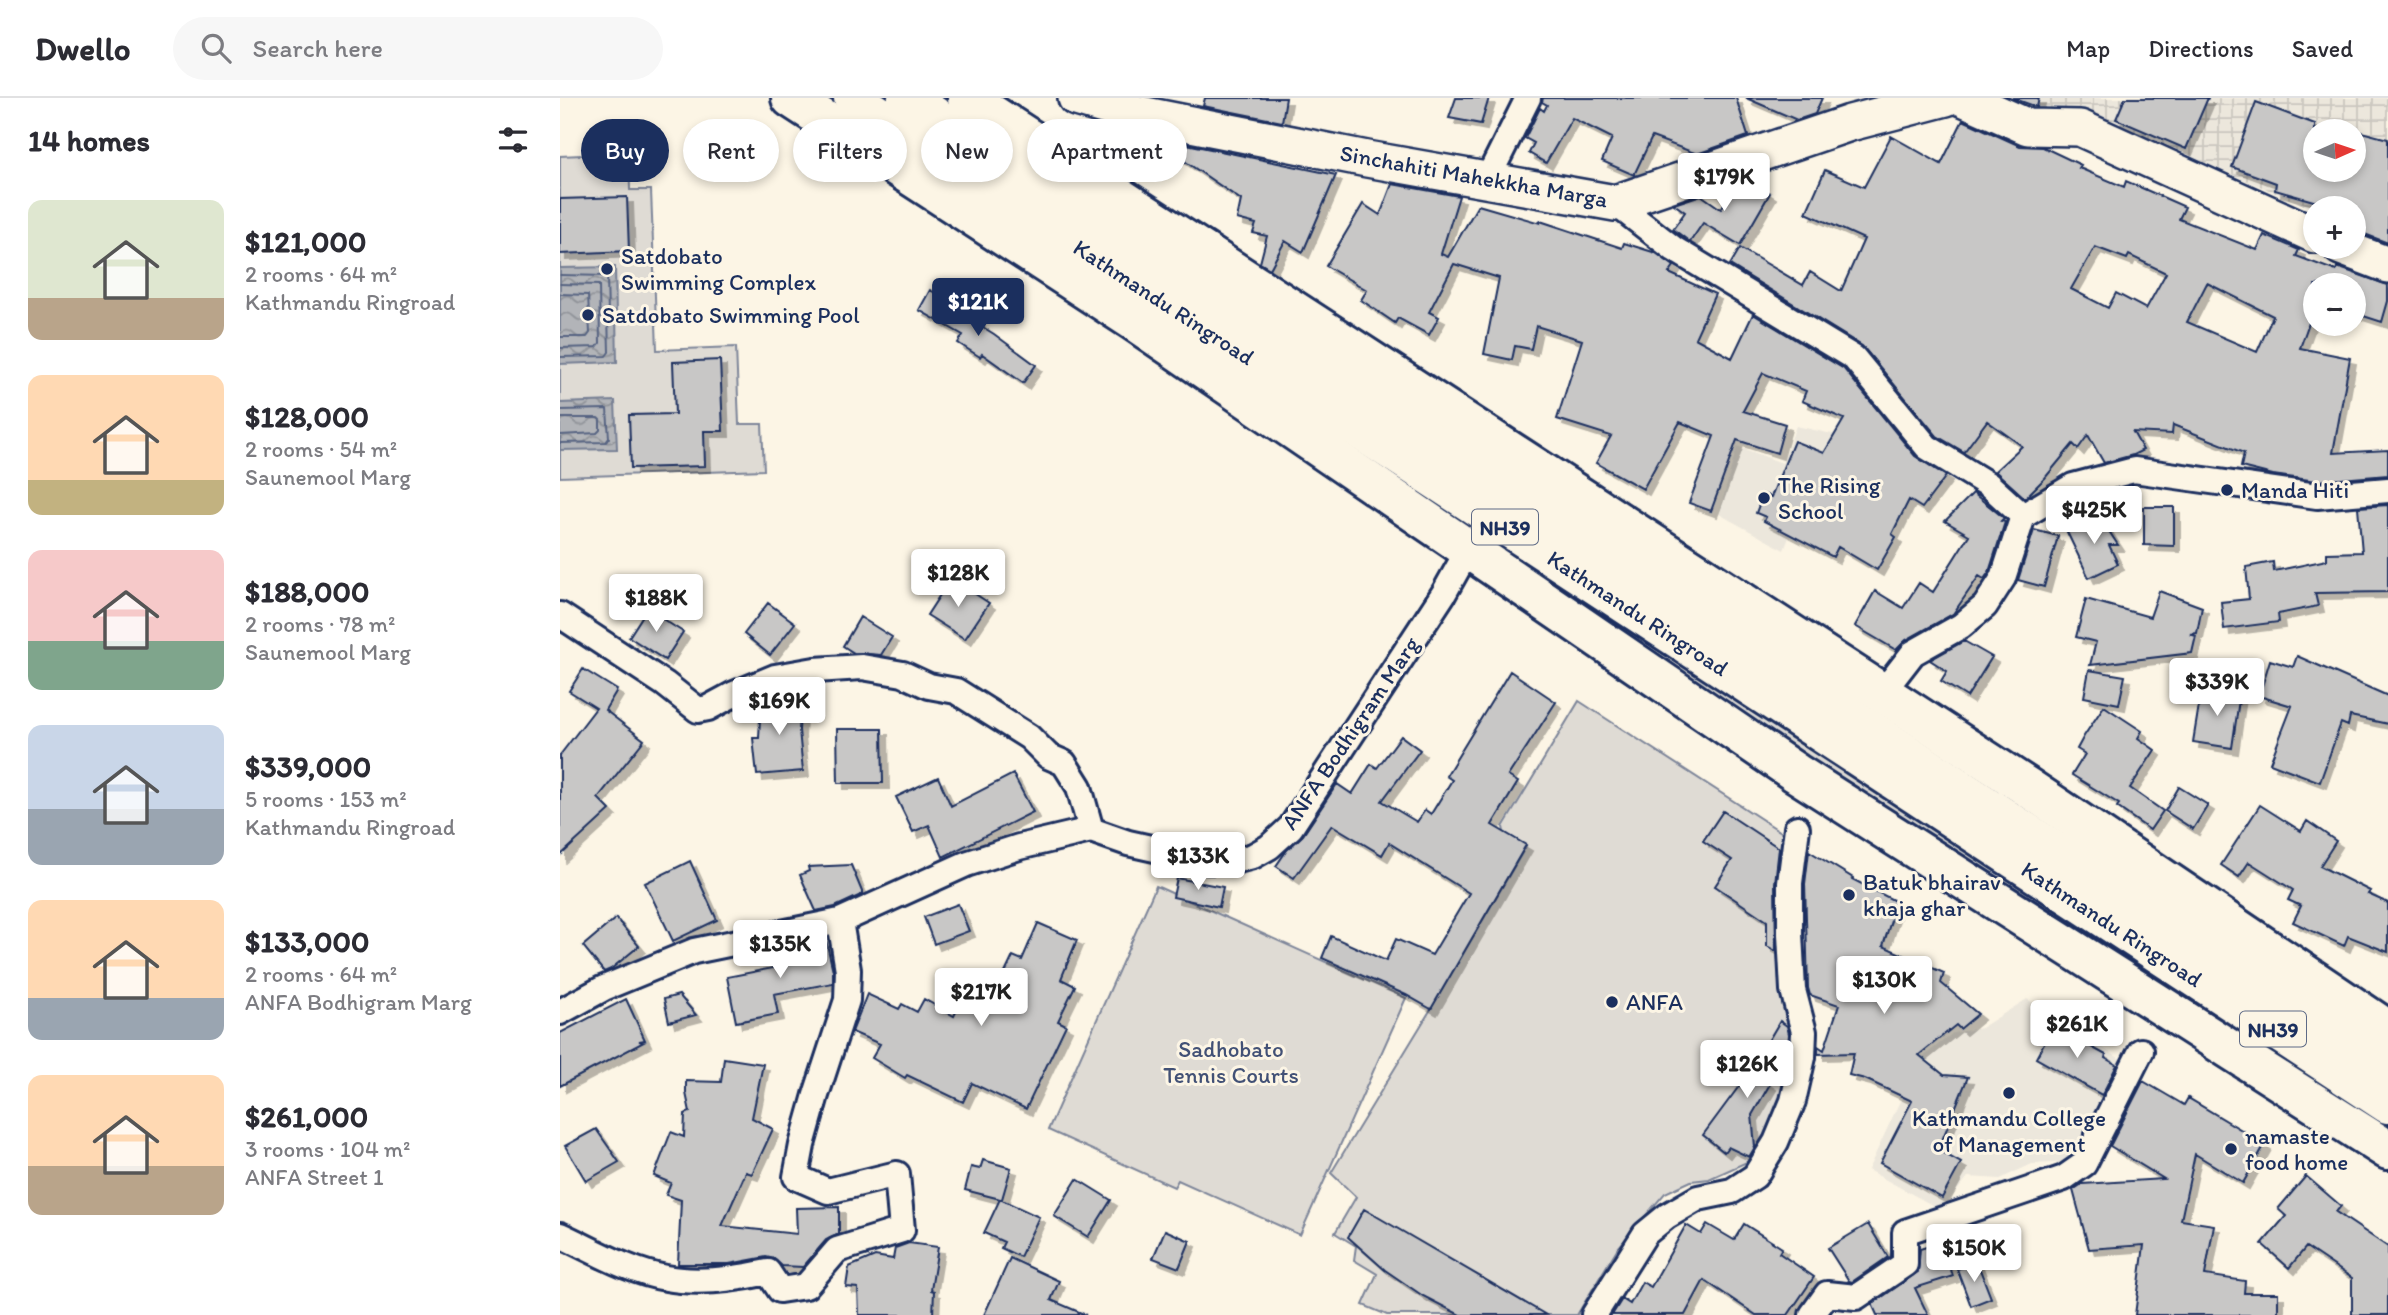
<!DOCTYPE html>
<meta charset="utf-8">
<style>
:root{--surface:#fff;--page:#f7f7f7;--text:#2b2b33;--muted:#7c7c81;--line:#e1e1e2;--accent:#1b2f5e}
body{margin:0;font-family:Itim,sans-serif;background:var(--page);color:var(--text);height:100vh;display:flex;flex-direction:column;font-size:26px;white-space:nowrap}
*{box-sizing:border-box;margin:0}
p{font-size:23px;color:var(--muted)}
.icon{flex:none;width:38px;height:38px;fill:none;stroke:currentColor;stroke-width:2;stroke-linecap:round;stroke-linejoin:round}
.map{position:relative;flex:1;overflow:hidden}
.sheet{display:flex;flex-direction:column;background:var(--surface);width:560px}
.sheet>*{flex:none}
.guide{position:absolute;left:21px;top:21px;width:665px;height:63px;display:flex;gap:14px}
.needle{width:46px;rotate:87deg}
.fabs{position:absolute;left:1743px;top:21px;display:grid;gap:14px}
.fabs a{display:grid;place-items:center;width:63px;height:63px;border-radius:50%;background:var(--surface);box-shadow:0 4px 10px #0003;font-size:35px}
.price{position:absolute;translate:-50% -60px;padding:0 16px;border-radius:7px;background:#fff;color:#222;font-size:23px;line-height:46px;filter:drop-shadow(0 2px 4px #0008)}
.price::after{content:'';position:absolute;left:50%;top:42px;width:21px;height:16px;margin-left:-10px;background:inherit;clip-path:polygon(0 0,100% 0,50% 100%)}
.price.current{background:var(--accent);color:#fff}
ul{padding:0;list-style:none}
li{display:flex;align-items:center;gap:21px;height:175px;padding:0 28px}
li span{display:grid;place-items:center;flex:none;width:196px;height:140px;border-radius:14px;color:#555}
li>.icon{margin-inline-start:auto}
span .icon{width:84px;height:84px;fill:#fffc;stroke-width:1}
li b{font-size:30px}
h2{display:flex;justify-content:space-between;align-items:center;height:84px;padding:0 28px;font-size:30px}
.tag{padding:0 24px;border-radius:32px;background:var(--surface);box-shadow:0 4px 10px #0003;font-size:24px;line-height:63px}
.tag.current{background:var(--accent);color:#fff}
header{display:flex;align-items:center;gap:42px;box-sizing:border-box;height:98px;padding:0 35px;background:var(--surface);border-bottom:2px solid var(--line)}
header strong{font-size:33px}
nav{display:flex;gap:38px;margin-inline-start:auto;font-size:24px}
.search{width:490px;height:63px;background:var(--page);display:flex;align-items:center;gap:18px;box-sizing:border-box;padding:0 24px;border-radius:38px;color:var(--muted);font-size:26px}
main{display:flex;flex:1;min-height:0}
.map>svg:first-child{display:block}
</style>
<header>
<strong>Dwello</strong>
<div class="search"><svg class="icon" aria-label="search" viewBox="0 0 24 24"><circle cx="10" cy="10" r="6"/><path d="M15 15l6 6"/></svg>Search here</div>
<nav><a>Map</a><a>Directions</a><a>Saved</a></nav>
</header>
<main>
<section class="sheet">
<h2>14 homes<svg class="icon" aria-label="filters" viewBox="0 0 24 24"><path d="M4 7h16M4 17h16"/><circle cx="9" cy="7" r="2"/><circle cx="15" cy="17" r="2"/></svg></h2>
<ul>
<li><span style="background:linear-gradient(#dfe7d0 70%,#b9a48a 0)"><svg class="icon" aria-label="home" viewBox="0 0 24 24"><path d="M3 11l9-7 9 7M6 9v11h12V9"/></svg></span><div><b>$121,000</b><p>2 rooms · 64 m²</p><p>Kathmandu Ringroad</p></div></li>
<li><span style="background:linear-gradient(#ffd9b3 75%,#c2b280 0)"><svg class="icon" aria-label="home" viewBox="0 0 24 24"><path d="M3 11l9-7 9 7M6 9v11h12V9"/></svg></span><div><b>$128,000</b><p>2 rooms · 54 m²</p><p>Saunemool Marg</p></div></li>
<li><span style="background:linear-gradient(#f6c9c9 65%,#7fa58c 0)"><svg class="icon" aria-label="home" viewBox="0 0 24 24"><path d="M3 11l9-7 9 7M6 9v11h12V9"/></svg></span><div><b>$188,000</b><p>2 rooms · 78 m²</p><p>Saunemool Marg</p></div></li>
<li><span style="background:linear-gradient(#c9d6e8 60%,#9aa5b1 0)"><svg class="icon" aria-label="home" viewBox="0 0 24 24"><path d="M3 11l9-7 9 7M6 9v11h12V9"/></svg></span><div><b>$339,000</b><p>5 rooms · 153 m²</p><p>Kathmandu Ringroad</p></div></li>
<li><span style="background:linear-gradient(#ffd9b3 70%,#9aa5b1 0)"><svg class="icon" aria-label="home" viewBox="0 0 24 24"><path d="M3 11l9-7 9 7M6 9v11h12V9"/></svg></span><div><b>$133,000</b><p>2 rooms · 64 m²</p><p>ANFA Bodhigram Marg</p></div></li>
<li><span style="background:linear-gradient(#ffd9b3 65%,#b9a48a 0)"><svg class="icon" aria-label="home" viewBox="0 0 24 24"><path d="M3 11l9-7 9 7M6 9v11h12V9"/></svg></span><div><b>$261,000</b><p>3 rooms · 104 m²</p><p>ANFA Street 1</p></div></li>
</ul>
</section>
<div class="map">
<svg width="1828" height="1217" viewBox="0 0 1828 1217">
<defs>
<pattern id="industrial-grid" width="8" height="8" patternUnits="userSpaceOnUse" patternTransform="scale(1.75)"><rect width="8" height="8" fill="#ece7dc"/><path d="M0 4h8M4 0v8" fill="none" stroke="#cac6bf"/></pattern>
<pattern id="water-waves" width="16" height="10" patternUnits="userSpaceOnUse" patternTransform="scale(1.75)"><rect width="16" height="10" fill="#b2b4b8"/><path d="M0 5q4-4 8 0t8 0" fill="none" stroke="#909399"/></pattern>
<filter id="shadow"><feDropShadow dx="6" dy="6" stdDeviation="0" flood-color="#0004"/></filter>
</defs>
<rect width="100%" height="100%" fill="#fcf5e5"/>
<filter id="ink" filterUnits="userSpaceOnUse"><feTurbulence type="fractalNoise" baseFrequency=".0143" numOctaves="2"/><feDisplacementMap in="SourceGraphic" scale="14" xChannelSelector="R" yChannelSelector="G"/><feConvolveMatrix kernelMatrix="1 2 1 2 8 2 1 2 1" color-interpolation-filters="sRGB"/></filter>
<g filter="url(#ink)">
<path fill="#ece7dc" d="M1236,328L1277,337L1257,369L1224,452L1159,416L1177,348L1222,365Z
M1467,901L1568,966L1515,1064L1472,1066L1440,1081L1408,1079L1381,1112L1308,1072L1359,962L1393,935L1421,930Z"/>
<path fill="url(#industrial-grid)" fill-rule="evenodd" d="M1432,0H1828V143L1794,129V110H1755V112L1523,12L1471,18ZM1755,33H1794V72H1755Z"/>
<path fill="#dfdbd4" stroke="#7d8599" stroke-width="2" d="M69,55L70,92H91L97,252L176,249L179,326H202L204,372L0,379V58Z
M676,272L1625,890L1828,1026V1038L1418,778Z
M1019,603L1232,741L1238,944L1211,1036L1187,1064L1149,1081L1131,1083L1105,1095L1057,1151L1017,1217H827L803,1207L817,1176L794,1162L796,1148L775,1135L796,1099L771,1075L871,911L966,748L944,734L943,729Z
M596,788L846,900L740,1137L618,1082L614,1089L488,1032Z"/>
<path fill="url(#water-waves)" stroke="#767f94" stroke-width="2" d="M55,169L57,264L0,266V170Z
M55,303L57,351L0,352V305Z"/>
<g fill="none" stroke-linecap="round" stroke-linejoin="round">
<path stroke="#576482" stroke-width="2" d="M0,177L47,178L49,254L46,258L0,259
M0,186L39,187L40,245L37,249L0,250
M0,196L28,197L30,235L27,239H0
M0,312L47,311L49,340L46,344L0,345
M0,320H38L40,322V332L37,335L0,337"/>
</g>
<path fill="#c8c7c6" stroke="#1b2f5e" stroke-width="2" fill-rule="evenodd" filter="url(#shadow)" d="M645,0H726L722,24L643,8Z
M896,0H929L921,26L889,20Z
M983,0H1176L1188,38L1137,56L1092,39L1074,77L1042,63L1052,40L1012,20L986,65L969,55L974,45L965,40L980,10L984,13L987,7L982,4Z
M1186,0H1262L1255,16L1237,22Z
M1452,0H1479L1477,9Z
M1565,0H1648L1626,51L1556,21Z
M1696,4L1755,26V72H1794V32L1828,41V145L1794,132V110H1778L1715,92L1716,85L1672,69Z
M1403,22L1460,48L1483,49L1521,67L1519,70L1564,89L1566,83L1600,98L1625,109L1619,121L1697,152L1704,137L1739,152L1736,158L1776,173L1777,169L1828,187V203L1822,224L1794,215V187H1755V208L1740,250L1790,260L1773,355L1828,352V377L1757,383L1713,377L1681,369L1684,355L1613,327L1612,336L1573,334L1583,352L1573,357L1544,365L1528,337L1518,351L1513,346L1485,380L1465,400L1435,373L1462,348L1427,323L1404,354L1377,338L1302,248L1170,167L1180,150L1243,187L1250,174L1281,193L1304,141L1246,115L1265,72L1304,89L1331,38L1381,66ZM1535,149L1567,161L1569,157L1606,175L1586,211L1556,195L1548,210L1511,191ZM1647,185L1713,218L1697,254L1627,224Z
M588,38L776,77L743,154L725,143L710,171L700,165L707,138L693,135L696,126L677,121L681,102Z
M1187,81L1210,95L1180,147L1143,125L1130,144L1113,131L1125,114L1114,106L1141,97L1161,111L1176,85Z
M832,86L899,98L881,156L888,159L918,107L980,125V123L1062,150L1064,145L1096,155L1114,168L1109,175L1155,196L1135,240L1172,260L1193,216L1284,271L1355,358L1386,378L1362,410L1349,402L1332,436L1336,439L1317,472L1278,449L1273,459L1204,423L1206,419L1196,415L1203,396L1211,399L1234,343L1264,355L1284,321L1242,303L1246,293L1203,275L1183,313L1225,326L1217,355L1177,342L1151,413L1129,405L1154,338L1120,324L1083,391L1036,365L1051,338L997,321L1022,242L976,228L971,251L955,248L952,262L924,256L939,180L894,166L869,214L879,219L869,237L838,220L835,225L801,202L807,192L766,168L803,106L820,117Z
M67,99L69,153L0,156V101Z
M370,192L388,202L386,206L434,236L476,267L463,285L422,256L420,259L398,245L403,237L359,212Z
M160,262L163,333H144L145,368L71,370L69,317L115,316L113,264Z
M1413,395L1444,420L1441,423L1445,424L1429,474L1424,481L1419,478L1393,516L1346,542L1336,552L1295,528L1315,493L1343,510L1359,485L1373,494L1409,437L1385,423Z
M1828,407V494L1755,495L1758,508L1718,516L1719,524L1664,531L1661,504L1689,501L1686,469L1713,464L1714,473L1767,462V455L1802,454L1798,409Z
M1584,409H1614V448L1584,447Z
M1528,420L1532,427L1541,421L1558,447H1549L1558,466L1529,480L1507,434Z
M1474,432L1498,438L1484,489L1458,482Z
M391,480L429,505L405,541L367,517Z
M1599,493L1642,509L1637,535L1630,536L1636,538L1632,555L1530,567L1536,544L1516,539L1526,501L1590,519Z
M208,505L235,525L210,557L184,536Z
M87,511L123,534L105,562L69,539Z
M300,519L332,539L321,557L294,555L283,548Z
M1404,543L1432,559L1407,599L1381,583L1387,573L1370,562Z
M1737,558L1828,598V626L1790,618L1788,628L1781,625L1760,684L1710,665L1732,608L1699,598L1710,562L1733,569Z
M23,571L57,592L45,612L84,642L38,700L50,712L0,758V657L36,610L9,593Z
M1529,572L1565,578L1559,606L1524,599Z
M950,573L996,604L948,678L958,684L932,727L966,747L871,911L846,897L762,860L771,838L826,863L836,841L872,857L909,795L829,745L822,757L772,727L734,780L716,768L727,752L743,737L777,686L792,696L811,666L817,670L841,638L860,652L822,703L857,724L865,712L871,716L892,682L886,678Z
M1642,589L1680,595L1672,650L1633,644Z
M206,599L241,601L239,632L243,673L197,677L193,640H199L201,601Z
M1544,608L1582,633L1578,640L1595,652L1570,690L1603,713L1590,732L1557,709L1559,706L1512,677L1525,656L1517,651L1524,638Z
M277,631H322L323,685H278Z
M453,676L473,714L383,759L369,727L353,734L336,699L378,679L391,708Z
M1619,689L1648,707L1633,731L1605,713Z
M1700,707L1741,733L1747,723L1776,743L1760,768L1810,793L1808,796L1828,805V854L1788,838L1784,848L1733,824L1741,808L1728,802L1733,792L1689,764L1679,779L1661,767Z
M1163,713L1219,750L1215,785L1216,853L1207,848V823L1155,788L1172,762L1143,743Z
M1249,753L1293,780L1292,781L1337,804L1323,848L1384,875L1381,885L1418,916L1400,931L1396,927L1359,957L1384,977L1408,979L1378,1052L1401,1065L1382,1100L1320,1065L1352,1003L1305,981L1289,977L1294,955L1258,956V948L1264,952L1279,907L1250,897L1248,890L1245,786Z
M130,763L157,822L113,843L85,785Z
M291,767L303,796L275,809L256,813L240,777L249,773L248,769Z
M617,780L663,789L659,809L613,799Z
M398,806L409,833L374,846L364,819Z
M56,820L79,848L51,871L44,874L23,848Z
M478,825L517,842L501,881L515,888L498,923L506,927L466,1011L412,985L403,1004L347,977L345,980L312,960L320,946L292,934L307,896L339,911L342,906L357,914L364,901L394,918L411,882L436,894L453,858L462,862Z
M266,842L273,873V885L214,896L218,916L176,924L167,879L213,870L210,856Z
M119,897L136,917L109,924L104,901Z
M66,901L85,942L79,943L84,944L0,988V935Z
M1220,923L1227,928L1229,936L1227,960L1193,974L1210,986L1192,1017L1195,1049L1189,1059L1168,1049L1164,1054L1143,1037L1191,972Z
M1493,928L1546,957L1545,960L1557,967L1542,997L1476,960Z
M164,960L203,966L192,1020L213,1031L192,1076L186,1074L162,1128L237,1136L236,1110L279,1109V1136L266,1142L243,1169L222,1168L214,1161L206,1159L169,1166H118L121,1102L106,1097L111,1085L94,1078L111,1034L124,1039L125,1016L130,1014L126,995V983L161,984Z
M1583,983L1624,1007L1628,1000L1705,1046L1683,1085L1635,1056L1621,1122L1654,1127L1645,1177L1685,1183L1684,1195H1718V1217H1575L1584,1147L1529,1151L1513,1092L1522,1086L1604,1081L1550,1048Z
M36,1031L59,1064L26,1083L5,1048Z
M423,1062L451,1070L442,1101H440L479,1119L460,1159L441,1150L444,1144L424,1135L440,1101L405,1092L411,1069L420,1071Z
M1746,1078L1781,1108L1776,1114L1828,1149V1217H1792V1180L1746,1149L1729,1170L1702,1146L1726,1118L1718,1111Z
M517,1081L551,1102L528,1139L494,1118Z
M804,1111L986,1217H900L863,1198L825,1172L788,1139Z
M1147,1126L1174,1142L1184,1126L1222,1150L1219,1155L1254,1179L1228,1217H1196L1144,1182L1125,1217H1052L1062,1201L1070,1206L1082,1184L1091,1189L1126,1127L1141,1136Z
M1308,1126L1328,1159L1292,1184L1289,1183L1268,1150Z
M605,1132L630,1143L619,1170L593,1160Z
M1382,1144L1393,1178L1355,1190L1368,1217H1317L1312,1206L1358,1174L1360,1151Z
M349,1145L378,1149L371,1192L374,1193L373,1217H299L298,1190L286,1189L289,1169L315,1158L333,1161L335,1150Z
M450,1160L499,1183L491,1202L526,1217H424Z
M1417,1164L1431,1200L1411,1208L1397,1171Z"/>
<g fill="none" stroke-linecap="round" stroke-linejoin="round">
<defs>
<path id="street" d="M927,82L968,0
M1055,105L1114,151L1294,260L1367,349L1429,387L1463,418
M0,517L105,586L138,612L148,610L174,596L215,579L255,572L302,569L343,576L369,588L396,593L469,639L488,658L504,665L519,689L531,732
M1322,595L1353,555L1401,528L1425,508L1443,480L1463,418L1513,388L1574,372L1757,398L1828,392
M0,914L44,890L134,853L280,823L406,766L459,749L531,732L568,745L649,763H674L693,758L709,749L731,729L884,495L908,452
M0,1137C33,1152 69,1174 106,1180C138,1186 176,1181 208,1174L220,1192L246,1188L277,1152L342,1132L337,1076L268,1093L236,1079L242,1047L256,997L287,902L288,872L280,823
M1034,1217L1085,1136L1107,1118L1138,1100L1172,1093L1195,1078L1216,1044L1233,1003L1243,959L1244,934L1233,892L1230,836V785L1237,730
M1252,1217L1267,1196L1296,1199L1345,1166V1134L1504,1080L1524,1066L1581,953"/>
<path id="secondary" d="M516,0L550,10L807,61L1055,105L1290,25L1386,0
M1403,0L1468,29L1520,30L1755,137
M1781,149L1828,167"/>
<path id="primary" d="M231,0L574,223L1236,675L1828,1052
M407,0L1467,689L1828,932"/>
<path id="highway" d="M293,0L1828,1006
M347,0L1828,971"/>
</defs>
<use href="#street" stroke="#1b2f5e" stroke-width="30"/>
<use href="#secondary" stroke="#1b2f5e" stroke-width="40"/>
<use href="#primary" stroke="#1b2f5e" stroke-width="44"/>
<use href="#highway" stroke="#1b2f5e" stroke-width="44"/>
<use href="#street" stroke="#fcf5e5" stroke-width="24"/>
<use href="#secondary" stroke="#fcf5e5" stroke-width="35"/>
<use href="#primary" stroke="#fcf5e5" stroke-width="38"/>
<use href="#highway" stroke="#fcf5e5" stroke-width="38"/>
</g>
</g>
<g fill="#1b2f5e" stroke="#fcf5e5" stroke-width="2.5">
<circle cx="47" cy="171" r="7"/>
<circle cx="28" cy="217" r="7"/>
<circle cx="1667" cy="392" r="7"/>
<circle cx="1204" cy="400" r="7"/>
<circle cx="1289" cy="797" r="7"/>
<circle cx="1052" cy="904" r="7"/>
<circle cx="1449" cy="995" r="7"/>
<circle cx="1671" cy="1051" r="7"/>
</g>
<g text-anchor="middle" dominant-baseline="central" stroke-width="6" stroke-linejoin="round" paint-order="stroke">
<g fill="#fcf5e5" stroke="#5e6a86" stroke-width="2">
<rect x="912" y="411.5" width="66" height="35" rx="5"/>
<rect x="1680" y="913.5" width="66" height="35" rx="5"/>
</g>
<g font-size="21" font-weight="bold" fill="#1b2f5e">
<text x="945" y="429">NH39</text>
<text x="1713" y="931">NH39</text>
</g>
<g font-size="23" fill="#1b2f5e" stroke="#fcf5e5">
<text transform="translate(914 78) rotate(10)">Sinchahiti Mahekkha Marga</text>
<text transform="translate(604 204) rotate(33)">Kathmandu Ringroad</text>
<text transform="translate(1078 515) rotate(33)">Kathmandu Ringroad</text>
<text transform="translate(790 635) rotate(-56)">ANFA Bodhigram Marg</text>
<text transform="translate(1552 826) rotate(33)">Kathmandu Ringroad</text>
</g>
<g font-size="23" fill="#1b2f5e" stroke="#fcf5e5" text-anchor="start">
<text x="61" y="158">Satdobato<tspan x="61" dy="26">Swimming Complex</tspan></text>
<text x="42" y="217">Satdobato Swimming Pool</text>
<text x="1218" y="387">The Rising<tspan x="1218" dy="26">School</tspan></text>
<text x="1681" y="392">Manda Hiti</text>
<text x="1303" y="784">Batuk bhairav<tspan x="1303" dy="26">khaja ghar</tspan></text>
<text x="1066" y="904">ANFA</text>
<text x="1449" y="1020" text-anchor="middle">Kathmandu College<tspan x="1449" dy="26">of Management</tspan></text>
<text x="1685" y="1038">namaste<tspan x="1685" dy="26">food home</tspan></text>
</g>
<g font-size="23" fill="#425176" stroke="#fcf5e5">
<text x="671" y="951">Sadhobato<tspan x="671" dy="26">Tennis Courts</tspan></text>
</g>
</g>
</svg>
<div class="fabs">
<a><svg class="needle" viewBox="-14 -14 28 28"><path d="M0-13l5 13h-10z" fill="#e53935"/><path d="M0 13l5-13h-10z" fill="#7c7c81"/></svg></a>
<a>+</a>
<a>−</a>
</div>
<b class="price" style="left:1164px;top:115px">$179K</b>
<b class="price current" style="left:418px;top:240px">$121K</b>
<b class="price" style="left:1534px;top:448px">$425K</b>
<b class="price" style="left:398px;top:511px">$128K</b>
<b class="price" style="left:96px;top:536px">$188K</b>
<b class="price" style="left:1657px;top:620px">$339K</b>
<b class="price" style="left:219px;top:639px">$169K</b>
<b class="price" style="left:638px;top:794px">$133K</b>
<b class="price" style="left:220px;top:882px">$135K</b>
<b class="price" style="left:1324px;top:918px">$130K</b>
<b class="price" style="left:421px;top:930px">$217K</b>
<b class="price" style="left:1517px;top:962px">$261K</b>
<b class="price" style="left:1187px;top:1002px">$126K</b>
<b class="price" style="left:1414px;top:1186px">$150K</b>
<div class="guide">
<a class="tag current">Buy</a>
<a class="tag">Rent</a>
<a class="tag">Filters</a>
<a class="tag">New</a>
<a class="tag">Apartment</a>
</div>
</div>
</main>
